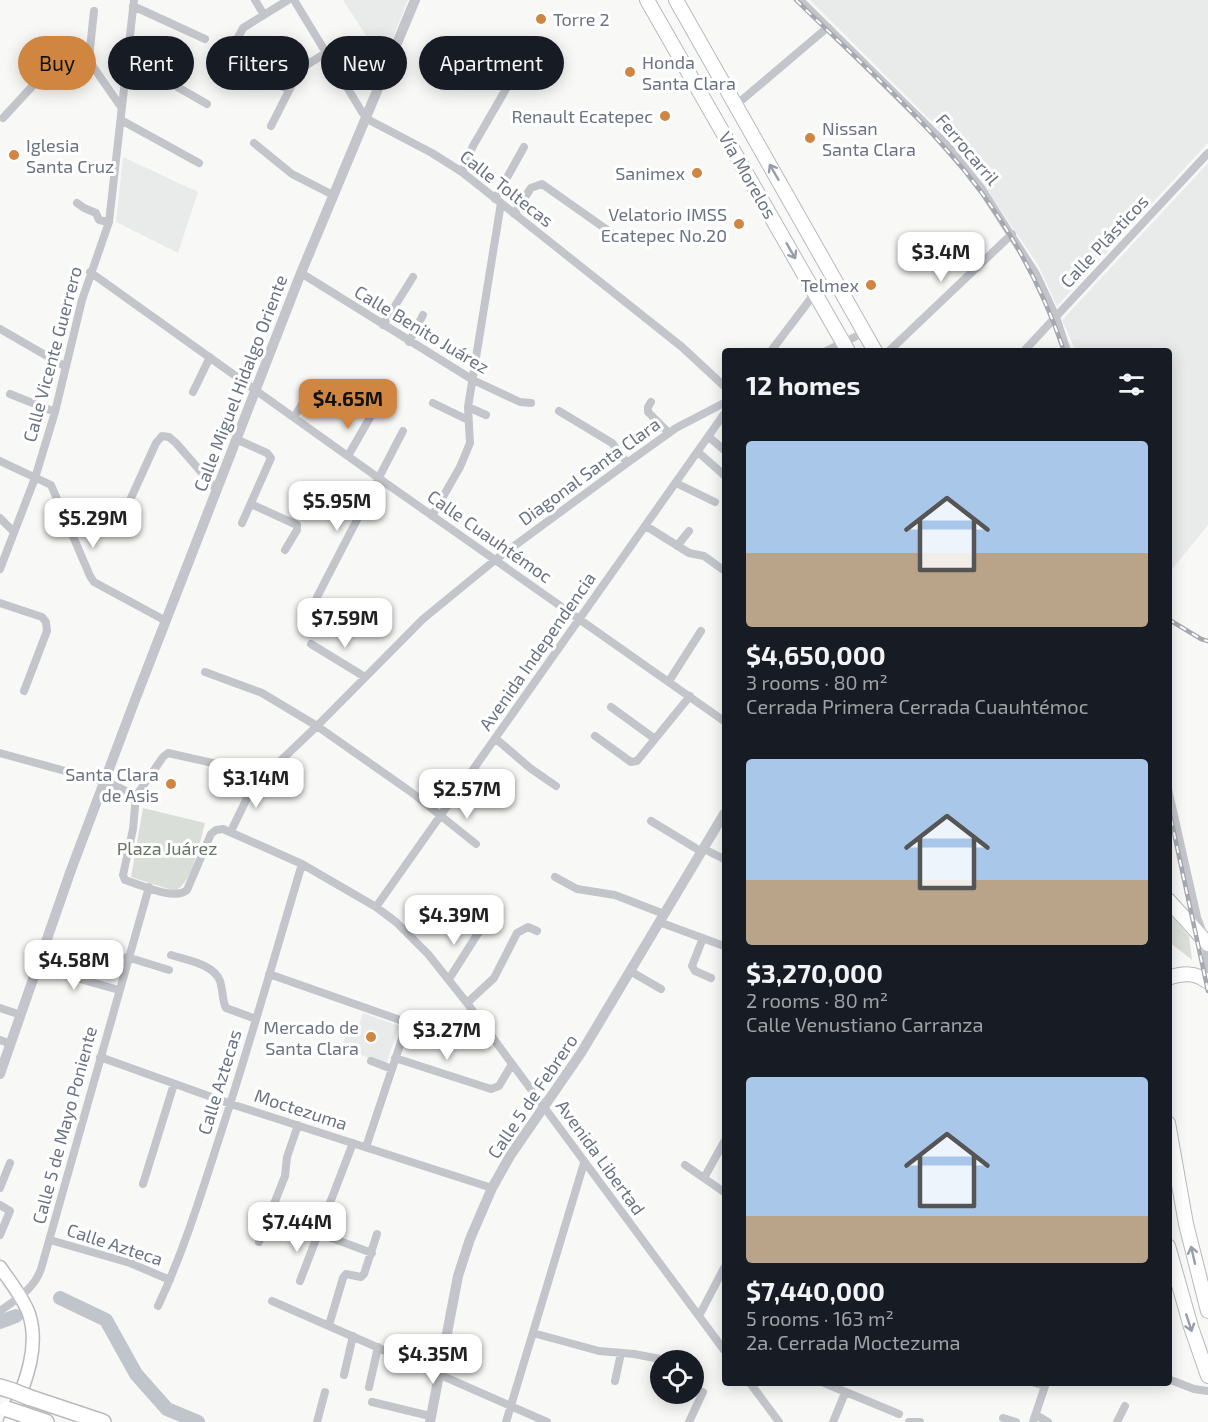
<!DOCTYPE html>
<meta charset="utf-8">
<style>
:root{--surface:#171b24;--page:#242831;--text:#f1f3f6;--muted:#9ea1a6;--accent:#d08540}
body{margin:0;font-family:"Exo 2",sans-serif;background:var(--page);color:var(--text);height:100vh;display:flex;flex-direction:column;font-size:22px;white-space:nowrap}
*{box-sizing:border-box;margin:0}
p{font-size:20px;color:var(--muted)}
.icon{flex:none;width:33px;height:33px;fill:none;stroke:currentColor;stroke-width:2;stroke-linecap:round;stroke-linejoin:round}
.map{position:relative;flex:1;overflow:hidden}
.sheet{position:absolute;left:722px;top:348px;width:450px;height:1038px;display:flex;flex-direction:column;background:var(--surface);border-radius:6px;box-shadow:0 3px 15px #0003}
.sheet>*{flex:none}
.top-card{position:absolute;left:18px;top:36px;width:570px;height:54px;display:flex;gap:12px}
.buttons{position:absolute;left:650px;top:1350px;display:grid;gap:12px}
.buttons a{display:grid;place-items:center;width:54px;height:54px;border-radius:50%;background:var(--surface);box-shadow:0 3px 15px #0003;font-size:30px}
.price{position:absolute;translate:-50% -51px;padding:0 14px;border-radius:12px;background:#fff;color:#222;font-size:20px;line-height:39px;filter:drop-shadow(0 2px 3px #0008)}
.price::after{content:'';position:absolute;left:50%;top:36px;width:18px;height:14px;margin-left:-9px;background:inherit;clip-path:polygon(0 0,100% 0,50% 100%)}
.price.selected{background:var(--accent);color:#111}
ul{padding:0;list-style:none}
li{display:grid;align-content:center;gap:12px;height:318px;padding:0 24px}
li span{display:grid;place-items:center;height:186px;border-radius:6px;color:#555}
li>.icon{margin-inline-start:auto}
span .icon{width:108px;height:108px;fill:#fffc;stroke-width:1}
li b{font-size:26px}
h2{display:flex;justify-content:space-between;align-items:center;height:72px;padding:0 24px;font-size:26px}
.pill{padding:0 21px;border-radius:27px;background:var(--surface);box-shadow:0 3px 15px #0003;font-size:21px;line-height:54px}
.pill.selected{background:var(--accent);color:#111}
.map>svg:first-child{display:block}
</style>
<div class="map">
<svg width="1208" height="1422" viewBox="0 0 1208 1422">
<rect width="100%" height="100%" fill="#f8f9f7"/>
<path fill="#e9eaea" d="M343,0H408L383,62Z
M810,0H1208V143L1057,306L1038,265L960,150Z
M123,157L198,192L178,253L116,222Z
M1208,163V525L1169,573L1168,351H1076L1062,320Z
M363,1013L399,1026L386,1065L341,1047L352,1023L359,1025Z"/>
<path fill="#d9dfd8" d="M143,808L205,823C200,841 193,883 175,891L131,877Z
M1168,912L1189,936L1192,960L1169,942Z"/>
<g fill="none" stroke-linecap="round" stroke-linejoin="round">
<path stroke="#c0c5cb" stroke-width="14" d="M60,1298L106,1320L136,1374L167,1409L198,1422
M0,1322L16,1316"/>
<defs>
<path id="secondary" d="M0,1267C10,1282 23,1297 29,1314C41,1350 22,1389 10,1422"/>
<path id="primary" d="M647,0L848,351
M676,0L875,351
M1168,900L1208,944
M1168,978C1183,973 1195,972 1208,982
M1168,1123L1186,1224L1208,1311
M1168,1246L1191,1327L1208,1376"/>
<path id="motorway" d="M0,1387L13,1391
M28,1397L103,1422
M22,1414L46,1422"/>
</defs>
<use href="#secondary" stroke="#b8bac0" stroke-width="15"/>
<use href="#primary" stroke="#b7b9be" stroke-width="16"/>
<use href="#motorway" stroke="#b8babe" stroke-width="18"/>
<path stroke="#c3c5ca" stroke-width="8" d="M255,0L264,15
M294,0L362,112L369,120L432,153L462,172L682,347L724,386
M800,0L948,146L981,188L1036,274L1056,317L1067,351
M133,6L205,39
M89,58L94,11
M127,58L207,104
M227,58L243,28L288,0
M268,78L289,90
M736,105L828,27
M3,118L72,43L76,42L121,107
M121,120L199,163
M271,126L300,69L326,53
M254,143L292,174L333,195
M462,172L473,146L510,82
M495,199L524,147
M77,203L84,208L96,213L99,220L109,222
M514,214L531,188L542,184L613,234
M90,272L380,479L724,721
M301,273L473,380L520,402L531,403
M383,325L413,277
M0,329L66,367
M409,342L423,315
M771,351L815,293
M826,351L865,332
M889,351L1012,234
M1024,351L1208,153
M193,392L210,357
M10,394L55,412
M651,402L648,407V412L669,433
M433,403L468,420
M468,407L486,415
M559,411L612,443L627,463
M294,417L305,400H309L323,407
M709,437L724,450
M236,439L267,453L271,458L242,523
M698,452L724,475
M348,456L372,414L371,411L353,401
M0,461L51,485L90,576L94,582L166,621
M676,483L715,502
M251,504L297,525V530L285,550
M126,509L156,443L162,436L169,437L176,443L217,490
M432,516L460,467L470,443L468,407L501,203
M0,518L14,532
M646,526L689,553L704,556L722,569
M677,546L689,531
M0,569L35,478L55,412L82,300L109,222L134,0
M317,597L403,431
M0,603L42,617L46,622L47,631L24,691
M311,644L365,677
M205,672L262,693L317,726L411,792L476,844
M669,681L701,631
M611,707L655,739
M595,736L631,762L637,761L690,696
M495,738L530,768L556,786
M0,753L112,784L136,796
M1168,789L1197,917L1205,939L1208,968
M136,796L133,829L123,875L125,880C141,885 175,901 187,890L211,834L216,830L223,829L302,864L376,907L396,922L428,954L467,1003L724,1350
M136,796L163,757L168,753L266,775
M651,821L702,852
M231,831L252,788L317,726L423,619L495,560L627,463L676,428L724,403
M704,849L724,859
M555,877L577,889L615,895L664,914
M376,907L724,414
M659,922L724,946
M703,938L692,966L695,971L711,978
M171,955C186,960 214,964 220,981C223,990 222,1000 226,1008L256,1019
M127,957L169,970
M37,967L119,990
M630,971L661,989
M269,974L403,1021L407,1024L366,1147
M449,979L482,927
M467,1003L494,978L517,933L528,927L537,931
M0,1008L21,1015
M0,1040L11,1044
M100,1057L231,1104L492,1188
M395,1058L491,1089L499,1086L512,1064
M371,1061L392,1069
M685,1165L724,1192
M704,1178L724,1142
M143,1184L174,1084
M0,1188L10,1163
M0,1205L10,1211L0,1235
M318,1233L372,1253
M50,1240L130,1263L170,1280
M259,1242L285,1176L287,1157L298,1125
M300,1281L353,1143
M272,1301L547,1422
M158,1306C182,1255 199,1201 216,1148C247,1054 274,958 302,864
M0,1311C17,1299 34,1289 41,1269L149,887
M699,1316L724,1268
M329,1325L343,1278L346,1274L361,1277L364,1274L377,1234
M533,1333L599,1351L634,1354L660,1359
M344,1375L353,1336
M1168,1379L1194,1389L1208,1391
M615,1381L621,1353
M750,1383L779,1422
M824,1383L899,1414
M1035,1383L1045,1386
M369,1387L378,1347
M372,1402L430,1416
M1036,1415L1048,1422
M1003,1418L1016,1422
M317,1422L325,1392
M506,1422L584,1163
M689,1422L703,1392
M833,1422L845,1393
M909,1422H920
M1033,1422L1046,1383
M1117,1422L1125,1406"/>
<path stroke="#c3c5ca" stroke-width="10" d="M0,1074L71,870L135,700L301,273L415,0
M430,1422L458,1276L470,1239L492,1188L510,1156L581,1053L724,814"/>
<use href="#secondary" stroke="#fff" stroke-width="12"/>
<use href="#primary" stroke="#fff" stroke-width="14"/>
<use href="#motorway" stroke="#fff" stroke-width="15"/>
<defs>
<path id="rail" d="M796,0C846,49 899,96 945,148C998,206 1039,277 1064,351
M1168,619L1201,639L1208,641
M1168,805L1208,991"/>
</defs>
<use href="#rail" stroke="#a5a8af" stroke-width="4.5"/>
<use href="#rail" stroke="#fff" stroke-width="2" stroke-dasharray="7" stroke-linecap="butt"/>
<defs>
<path id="motorway-bridge" d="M13,1391L28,1397
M7,1409L22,1414"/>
</defs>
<use href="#motorway-bridge" stroke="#b8babe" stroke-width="18" stroke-linecap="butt"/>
<use href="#motorway-bridge" stroke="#fff" stroke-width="15"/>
</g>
<defs><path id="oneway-shaft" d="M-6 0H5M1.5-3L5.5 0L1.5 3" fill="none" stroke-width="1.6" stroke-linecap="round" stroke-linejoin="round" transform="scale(1.5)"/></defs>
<g stroke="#979da9">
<use href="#oneway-shaft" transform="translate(774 172) rotate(-120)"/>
<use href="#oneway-shaft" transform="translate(791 251) rotate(60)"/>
<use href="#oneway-shaft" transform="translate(1193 1255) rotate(-103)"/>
<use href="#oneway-shaft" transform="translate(1189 1323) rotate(72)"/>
</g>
<g fill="#d08540" stroke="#fff" stroke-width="2">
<circle cx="541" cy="19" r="6"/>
<circle cx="630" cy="72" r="6"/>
<circle cx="665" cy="116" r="6"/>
<circle cx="810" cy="138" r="6"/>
<circle cx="14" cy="155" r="6"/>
<circle cx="697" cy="173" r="6"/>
<circle cx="739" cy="224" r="6"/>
<circle cx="871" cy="285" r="6"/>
<circle cx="171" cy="784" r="6"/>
<circle cx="371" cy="1037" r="6"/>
</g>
<g text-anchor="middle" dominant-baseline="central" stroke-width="6" stroke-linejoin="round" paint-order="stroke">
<g font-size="18" fill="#6b7384" stroke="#fff" text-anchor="end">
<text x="553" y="19" text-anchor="start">Torre 2</text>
<text x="642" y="62" text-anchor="start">Honda<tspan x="642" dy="21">Santa Clara</tspan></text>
<text x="653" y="116">Renault Ecatepec</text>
<text x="822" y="128" text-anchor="start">Nissan<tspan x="822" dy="21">Santa Clara</tspan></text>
<text x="26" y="145" text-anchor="start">Iglesia<tspan x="26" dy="21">Santa Cruz</tspan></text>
<text x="685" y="173">Sanimex</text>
<text x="727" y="214">Velatorio IMSS<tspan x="727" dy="21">Ecatepec No.20</tspan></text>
<text x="859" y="285">Telmex</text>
<text x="159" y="774">Santa Clara<tspan x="159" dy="21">de Asis</tspan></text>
<text x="359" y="1027">Mercado de<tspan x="359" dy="21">Santa Clara</tspan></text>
</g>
<g font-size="18" fill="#6b7384" stroke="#fff">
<text transform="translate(968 149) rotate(50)">Ferrocarril</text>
<text transform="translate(748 175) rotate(60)">Vía Morelos</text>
<text transform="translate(507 188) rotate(38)">Calle Toltecas</text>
<text transform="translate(1104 241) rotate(-47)">Calle Plásticos</text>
<text transform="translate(422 329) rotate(31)">Calle Benito Juárez</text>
<text transform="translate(52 354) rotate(-75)">Calle Vicente Guerrero</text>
<text transform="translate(240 383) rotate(-69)">Calle Miguel Hidalgo Oriente</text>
<text transform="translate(589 471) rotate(-36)">Diagonal Santa Clara</text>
<text transform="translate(490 536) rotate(35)">Calle Cuauhtémoc</text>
<text transform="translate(537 651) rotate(-55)">Avenida Independencia</text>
<text transform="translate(219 1082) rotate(-73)">Calle Aztecas</text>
<text transform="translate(532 1096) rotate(-56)">Calle 5 de Febrero</text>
<text transform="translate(301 1109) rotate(18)">Moctezuma</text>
<text transform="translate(64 1125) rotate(-75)">Calle 5 de Mayo Poniente</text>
<text transform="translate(601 1157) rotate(54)">Avenida Libertad</text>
<text transform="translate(115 1244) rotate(18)">Calle Azteca</text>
</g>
<g font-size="18" fill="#676" stroke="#fff">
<text x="167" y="848">Plaza Juárez</text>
</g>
</g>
</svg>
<div class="buttons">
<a><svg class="icon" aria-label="locate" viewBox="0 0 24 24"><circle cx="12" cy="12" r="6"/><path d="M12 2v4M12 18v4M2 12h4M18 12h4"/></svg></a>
</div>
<b class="price" style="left:941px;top:283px">$3.4M</b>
<b class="price selected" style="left:348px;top:430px">$4.65M</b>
<b class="price" style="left:337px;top:532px">$5.95M</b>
<b class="price" style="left:93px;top:549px">$5.29M</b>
<b class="price" style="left:345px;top:649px">$7.59M</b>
<b class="price" style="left:256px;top:809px">$3.14M</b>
<b class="price" style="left:467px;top:820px">$2.57M</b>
<b class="price" style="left:454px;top:946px">$4.39M</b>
<b class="price" style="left:74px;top:991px">$4.58M</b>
<b class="price" style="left:447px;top:1061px">$3.27M</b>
<b class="price" style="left:297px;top:1253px">$7.44M</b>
<b class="price" style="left:433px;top:1385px">$4.35M</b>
<div class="top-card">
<a class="pill selected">Buy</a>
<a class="pill">Rent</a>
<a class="pill">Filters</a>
<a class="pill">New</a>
<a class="pill">Apartment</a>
</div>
<section class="sheet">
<h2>12 homes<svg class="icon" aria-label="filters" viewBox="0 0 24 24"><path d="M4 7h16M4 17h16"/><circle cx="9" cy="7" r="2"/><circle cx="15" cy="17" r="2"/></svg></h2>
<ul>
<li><span style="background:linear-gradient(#a9c7e8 60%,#b9a48a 0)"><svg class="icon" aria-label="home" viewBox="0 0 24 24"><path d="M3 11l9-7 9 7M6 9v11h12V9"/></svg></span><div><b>$4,650,000</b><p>3 rooms · 80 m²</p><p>Cerrada Primera Cerrada Cuauhtémoc</p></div></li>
<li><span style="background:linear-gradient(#a9c7e8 65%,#b9a48a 0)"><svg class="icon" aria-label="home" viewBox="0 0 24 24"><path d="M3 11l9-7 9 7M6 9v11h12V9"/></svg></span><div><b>$3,270,000</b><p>2 rooms · 80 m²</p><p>Calle Venustiano Carranza</p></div></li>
<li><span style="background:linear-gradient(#a9c7e8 75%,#b9a48a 0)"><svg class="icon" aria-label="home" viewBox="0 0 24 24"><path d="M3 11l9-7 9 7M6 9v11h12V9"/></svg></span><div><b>$7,440,000</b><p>5 rooms · 163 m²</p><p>2a. Cerrada Moctezuma</p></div></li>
</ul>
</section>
</div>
